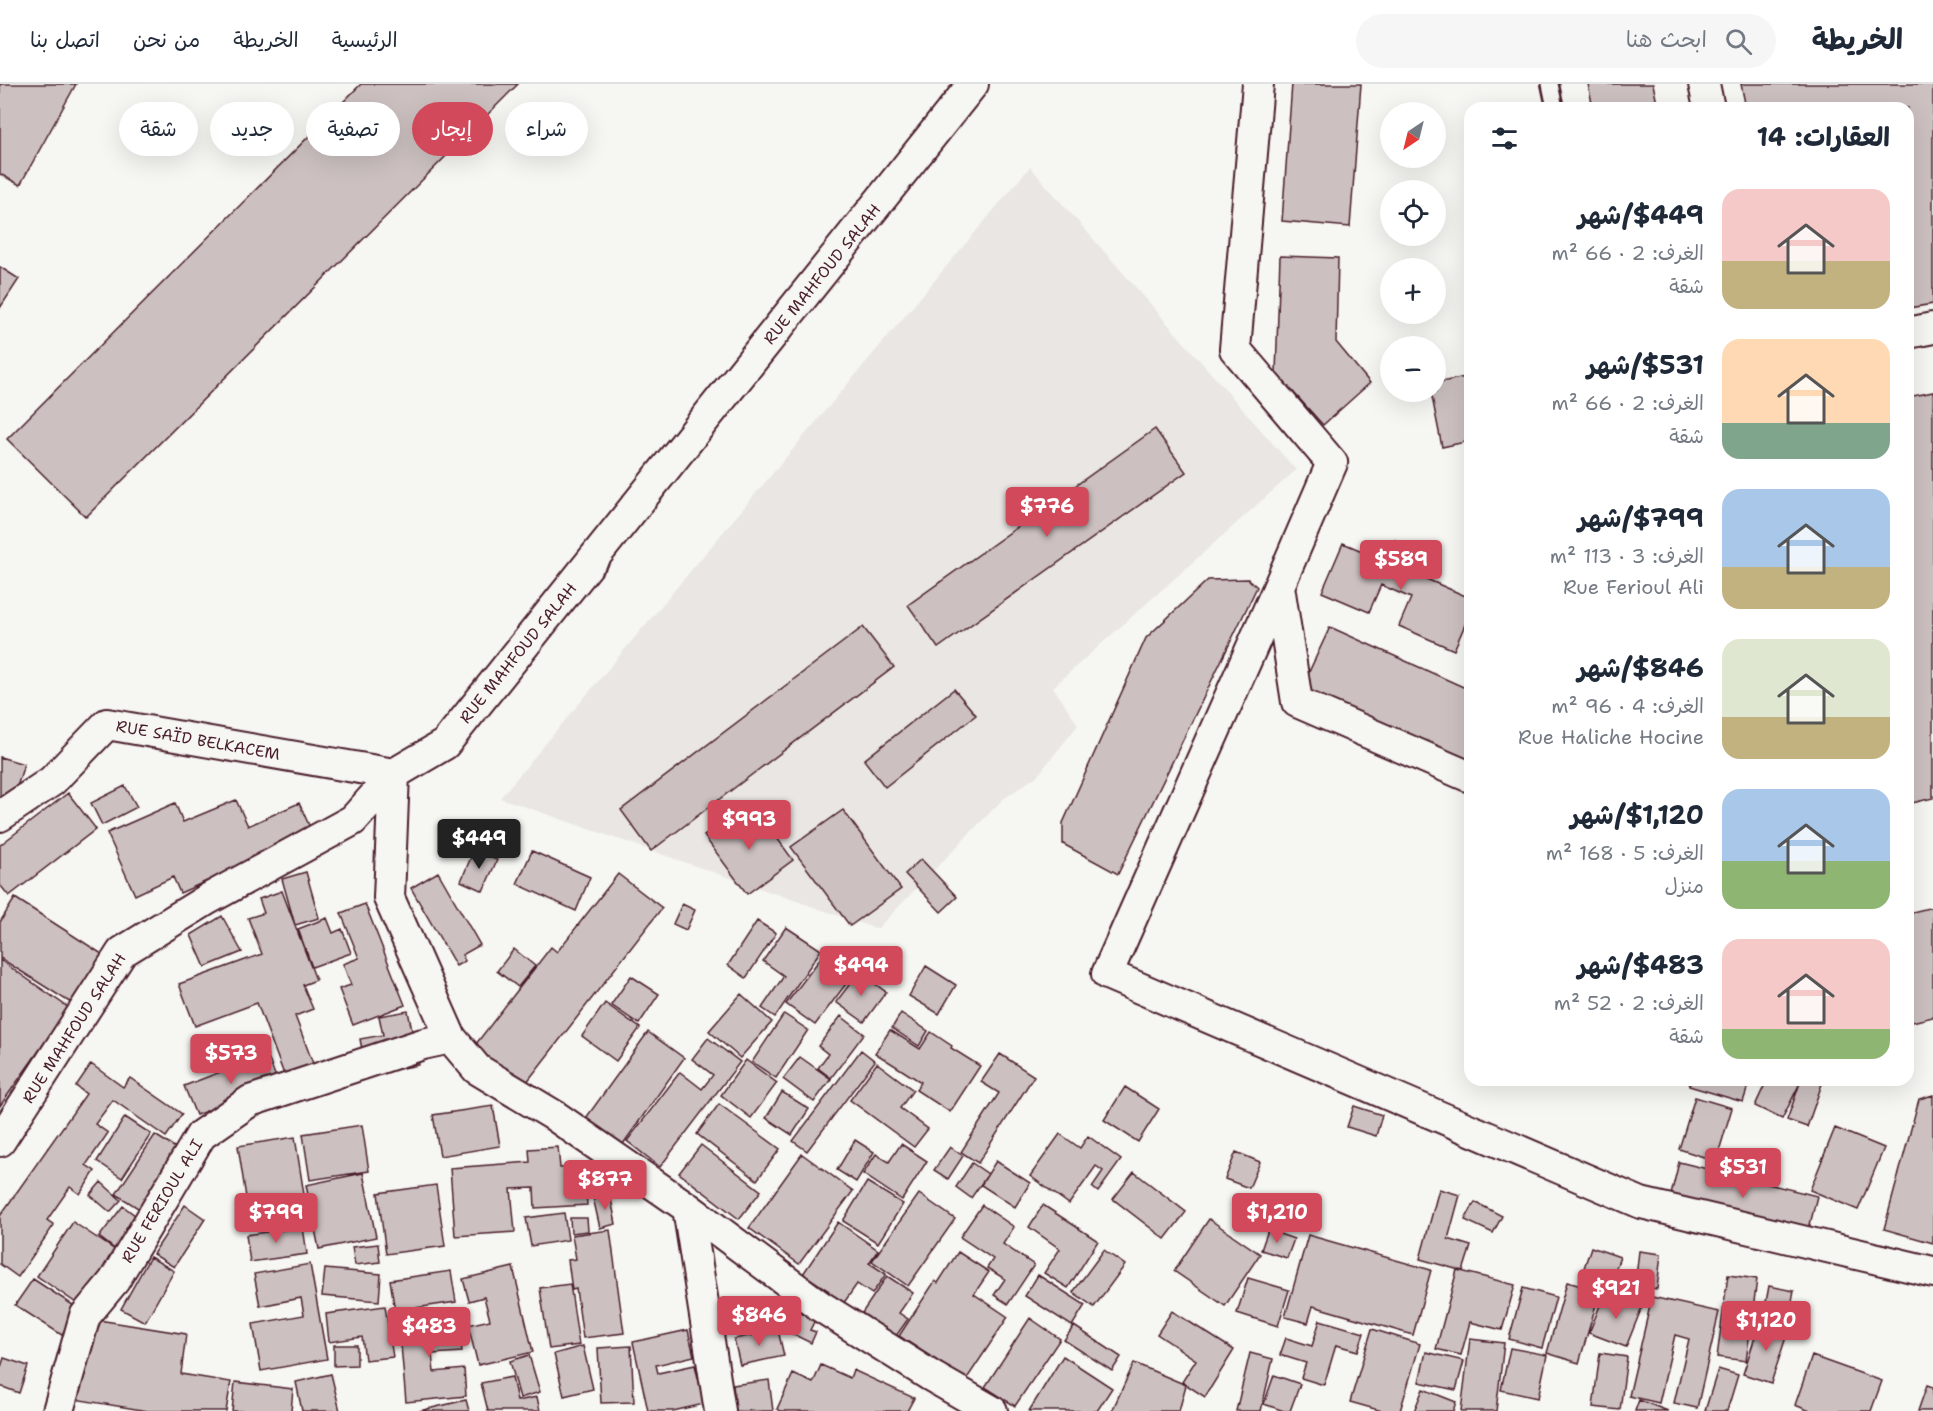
<!DOCTYPE html>
<html lang="ar">
<meta charset="utf-8">
<style>
:root{--surface:#fff;--page:#f6f6f7;--text:#1f2937;--muted:#747a83;--line:#e0e1e3;--accent:#d1495b}
body{margin:0;font-family:"Shantell Sans","Playpen Sans Arabic",sans-serif;background:var(--page);color:var(--text);direction:rtl;height:100vh;display:flex;flex-direction:column;font-size:22px;white-space:nowrap}
*{box-sizing:border-box;margin:0}
p{font-size:20px;color:var(--muted)}
.icon{flex:none;width:33px;height:33px;fill:none;stroke:currentColor;stroke-width:2;stroke-linecap:round;stroke-linejoin:round}
.map{position:relative;flex:1;overflow:hidden;direction:ltr}
.panel{position:absolute;left:1464px;top:18px;width:450px;height:984px;display:flex;flex-direction:column;background:var(--surface);border-radius:18px;box-shadow:0 6px 24px #0002;direction:rtl}
.panel>*{flex:none}
.hud{position:absolute;left:18px;top:18px;width:570px;height:54px;direction:rtl;display:flex;gap:12px}
.needle{width:39px;rotate:215deg}
.tools{position:absolute;left:1380px;top:18px;display:grid;gap:12px}
.tools a{display:grid;place-items:center;width:66px;height:66px;border-radius:50%;background:var(--surface);box-shadow:0 6px 24px #0002;font-size:30px}
.price{position:absolute;translate:-50% -51px;padding:0 14px;border-radius:6px;background:var(--accent);color:#fff;font-size:20px;line-height:39px;filter:drop-shadow(0 2px 3px #0008)}
.price::after{content:'';position:absolute;left:50%;top:36px;width:18px;height:14px;margin-left:-9px;background:inherit;clip-path:polygon(0 0,100% 0,50% 100%)}
.price.current{background:#222;color:#fff}
ul{padding:0;list-style:none}
li{display:flex;align-items:center;gap:18px;height:150px;padding:0 24px}
li span{display:grid;place-items:center;flex:none;width:168px;height:120px;border-radius:18px;color:#555}
li>.icon{margin-inline-start:auto}
span .icon{width:72px;height:72px;fill:#fffc;stroke-width:1}
li b{font-size:26px}
h2{display:flex;justify-content:space-between;align-items:center;height:72px;padding:0 24px;font-size:26px}
.pill{padding:0 21px;border-radius:27px;background:var(--surface);box-shadow:0 6px 24px #0002;font-size:21px;line-height:54px}
.pill.current{background:var(--accent);color:#fff}
header{display:flex;align-items:center;gap:36px;box-sizing:border-box;height:84px;padding:0 30px;background:var(--surface);border-bottom:2px solid var(--line)}
header strong{font-size:28px}
nav{display:flex;gap:33px;margin-inline-start:auto;font-size:21px}
.search{width:420px;height:54px;background:var(--page);display:flex;align-items:center;gap:15px;box-sizing:border-box;padding:0 21px;border-radius:33px;color:var(--muted);font-size:22px}
.map>svg:first-child{display:block}
</style>
<header>
<strong>الخريطة</strong>
<div class="search"><svg class="icon" aria-label="search" viewBox="0 0 24 24"><circle cx="10" cy="10" r="6"/><path d="M15 15l6 6"/></svg>ابحث هنا</div>
<nav><a>الرئيسية</a><a>الخريطة</a><a>من نحن</a><a>اتصل بنا</a></nav>
</header>
<div class="map">
<svg width="1933" height="1327" viewBox="0 0 1933 1327">
<rect width="100%" height="100%" fill="#f6f6f2"/>
<filter id="ink" filterUnits="userSpaceOnUse"><feTurbulence type="fractalNoise" baseFrequency=".0167" numOctaves="2"/><feDisplacementMap in="SourceGraphic" scale="12" xChannelSelector="R" yChannelSelector="G"/><feConvolveMatrix kernelMatrix="1 2 1 2 8 2 1 2 1" color-interpolation-filters="sRGB"/></filter>
<g filter="url(#ink)">
<path fill="#e9e6e3" d="M1030,83L1296,386L1053,603L1078,641L1038,691L1002,716L877,845L500,714Z"/>
<path fill="#ccc1c0" stroke="#4a1f2b" stroke-width="1.5" d="M0,0H76L20,101L0,90Z
M361,0H518L86,433L7,355Z
M1292,0H1361L1350,143L1282,137Z
M1588,0H1653L1658,24H1593Z
M1741,0H1933V220L1908,224V24H1746Z
M1280,172L1338,174L1336,258L1370,299L1323,341L1276,289Z
M0,183L19,195L0,224Z
M1470,292V357L1442,363L1431,308H1436V299Z
M1933,308V714L1908,720V313Z
M1155,345L1186,388L938,564L908,521Z
M1395,456L1431,471L1422,493L1470,514V529L1454,566L1399,542L1411,514L1381,501L1369,528L1322,508L1343,459L1386,477Z
M1248,495L1257,503L1118,790L1063,760V739L1146,554L1208,496Z
M863,543L894,583L651,767L621,726Z
M1330,543L1470,606V684L1363,631L1302,603Z
M954,605L976,631L885,703L864,676Z
M0,673L24,680L13,716L0,712Z
M125,702L137,723L102,741L91,719Z
M68,709L96,745L9,812L0,801V761Z
M236,716L248,742L299,719L313,750L180,809L173,793L135,811L107,749L175,719L183,738Z
M843,726L901,805L850,842L791,763Z
M759,729L793,776L747,810L704,752L731,733L739,743Z
M474,766L497,776L483,807L461,797Z
M532,767L590,793L576,827L517,800Z
M921,775L957,813L941,828L905,790Z
M306,788L319,834L295,841L282,795Z
M438,788L480,861L462,871L465,877L456,882L411,804Z
M618,790L662,824L523,1003L472,965L551,863L557,868Z
M282,807L316,896L303,901L313,925L295,932L314,982L285,993L257,919L195,942L179,900L262,870L248,834L264,829L259,815Z
M15,814L105,872L74,921L0,874V838Z
M365,820L405,921L353,941L339,905L351,901L343,880L359,874L341,829Z
M682,820L695,826L686,846L673,840Z
M1933,823V933L1908,939V829Z
M222,832L242,868L205,883L191,851Z
M327,834L333,849L342,845L351,869L312,883L298,845Z
M757,837L776,849L746,894L728,881Z
M786,843L821,866L775,933L762,924L784,892L763,877Z
M514,865L535,882L518,903L497,887Z
M826,867L855,888L815,941L786,920Z
M0,876L69,924L0,1022Z
M926,882L956,901L939,930L909,912Z
M859,888L886,908L864,938L836,918Z
M631,892L659,910L639,940L611,921Z
M741,910L772,938L740,974L709,947Z
M605,919L640,944L616,977L582,952Z
M408,927L419,981L367,991L360,955L383,951L379,932Z
M901,929L928,947L919,962L892,944Z
M784,930L808,946L776,994L752,978Z
M841,932L864,950L831,994L818,984L828,970L818,962Z
M890,946L920,965L931,948L952,962L951,964L980,982L950,1028L916,1006L921,998L875,969Z
M648,948L684,974L623,1060L586,1034Z
M708,954L740,978L660,1083L627,1057L680,988L702,1005L713,991L692,975Z
M861,966L875,977L807,1067L793,1057Z
M267,970L278,999L196,1031L184,1002Z
M1000,970L1034,992L978,1079L961,1068L999,1009L981,998Z
M800,973L831,995L814,1018L783,995Z
M746,976L777,999L751,1034L721,1011Z
M877,979L913,1006L900,1024L928,1045L914,1063L850,1016Z
M91,980L123,1003L130,994L182,1030L166,1053L113,1016L95,1040L108,1049L86,1081L95,1087L80,1110L70,1103L47,1136L54,1141L18,1193L0,1180V1132L86,1010L76,1002Z
M1691,996H1750L1743,1018L1689,1002Z
M1767,996H1794L1800,999L1782,1035L1755,1022Z
M1801,996H1810L1822,1000L1807,1043L1787,1036Z
M1125,1003L1159,1025L1138,1058L1104,1036Z
M782,1008L809,1025L792,1051L766,1034Z
M1933,1011V1159L1884,1145L1919,1015Z
M1695,1013L1732,1024L1716,1077L1679,1065Z
M719,1020L780,1065L757,1096L697,1050Z
M493,1022L500,1062L440,1072L433,1031Z
M1354,1022L1382,1031L1376,1052L1347,1043Z
M125,1033L151,1050L122,1094L97,1077Z
M362,1041L369,1087L310,1096L303,1050Z
M1835,1044L1884,1064L1858,1126L1810,1106Z
M1060,1050L1080,1064L1088,1052L1121,1076L1098,1108L1092,1103L1103,1087L1096,1082L1069,1120L1030,1092Z
M155,1051L179,1066L141,1126L116,1110Z
M295,1053L307,1130L250,1139L238,1062Z
M855,1056L874,1068L856,1098L837,1086Z
M901,1060L927,1077L902,1116L863,1090L876,1070L889,1078Z
M701,1061L761,1107L739,1135L679,1089Z
M558,1063L560,1084L584,1083L587,1121L535,1124L534,1104L511,1105L515,1148L455,1152L450,1084L530,1078L529,1065Z
M950,1063L963,1072L948,1095L934,1086Z
M1236,1068L1260,1078L1249,1104L1225,1095Z
M802,1070L853,1107L799,1180L749,1144Z
M996,1077L1030,1099L1015,1123L981,1101Z
M1679,1078L1817,1112L1807,1153L1669,1119Z
M972,1079L988,1090L971,1114L956,1103Z
M1134,1088L1186,1128L1165,1155L1113,1115Z
M363,1089L376,1153L319,1165L306,1101Z
M101,1098L121,1116L110,1128L90,1111Z
M867,1098L903,1120L878,1159L843,1137Z
M436,1101L445,1162L386,1170L378,1109Z
M1439,1105L1460,1111L1448,1155L1471,1162L1463,1187L1420,1175Z
M610,1110L616,1140L600,1144L593,1113Z
M919,1110L955,1135L908,1202L872,1177Z
M1475,1118L1502,1132L1493,1149L1465,1136Z
M185,1121L205,1135L174,1183L153,1170Z
M982,1121L1014,1143L1003,1160L1034,1181L1008,1220L994,1211L1005,1195L987,1184L993,1175L960,1153Z
M1043,1121L1098,1157L1068,1204L1044,1189L1060,1165L1029,1143Z
M123,1122L140,1135L116,1166L99,1153Z
M564,1129L568,1156L531,1162L526,1134Z
M570,1134H587L588,1147L571,1149Z
M1209,1135L1260,1170L1225,1222L1174,1187Z
M73,1138L118,1168L82,1223L37,1192Z
M838,1138L878,1166L869,1179L886,1190L872,1210L857,1200L843,1220L827,1210L829,1207L803,1190Z
M303,1143L307,1170L250,1178L246,1151Z
M610,1146L624,1249L583,1254L576,1205L572,1206L568,1176L576,1175L572,1151Z
M1268,1146L1294,1155L1287,1174L1261,1166Z
M1308,1151L1431,1186L1413,1251L1313,1222L1308,1239L1285,1233Z
M378,1160L380,1178L355,1181L352,1163Z
M1591,1163L1620,1173L1608,1206L1580,1196Z
M1104,1166L1125,1181L1094,1223L1073,1208Z
M1639,1167L1661,1170L1657,1205L1635,1202Z
M958,1168L989,1188L974,1210L1008,1233L966,1296L899,1252L935,1197L938,1199Z
M150,1173L174,1187L145,1238L121,1225Z
M310,1180L327,1275L261,1287L253,1240L304,1231L301,1214L260,1222L254,1190Z
M513,1183L533,1268L478,1281L468,1241L490,1236L484,1213L469,1217L463,1195Z
M325,1185L381,1190L379,1217L322,1212Z
M1457,1186L1515,1201L1502,1246L1470,1238L1461,1271L1436,1265Z
M451,1187L456,1218L395,1227L390,1196Z
M1038,1191L1085,1221L1072,1242L1025,1212Z
M1728,1191L1757,1195L1746,1277L1717,1273Z
M887,1192L913,1209L899,1229L908,1235L896,1252L862,1229Z
M1248,1194L1289,1206L1278,1242L1237,1229Z
M33,1195L85,1229L68,1255L15,1221Z
M1567,1198L1600,1207L1579,1279L1547,1269Z
M570,1200L579,1261L549,1265L540,1204Z
M1769,1202L1794,1207L1788,1239L1763,1234Z
M1523,1204L1556,1213L1542,1264L1509,1255Z
M791,1209L821,1224L810,1246L816,1248L811,1259L774,1241Z
M1605,1209L1642,1223L1626,1263L1589,1249Z
M1652,1213L1719,1228L1697,1324L1674,1319L1689,1255L1675,1251L1659,1319L1629,1312Z
M385,1222L393,1273L365,1276L362,1253L329,1258L326,1230Z
M424,1225L425,1243L459,1240L462,1268L432,1270L434,1288L464,1285L466,1312L406,1318L398,1227Z
M1172,1227L1234,1266L1205,1313L1182,1298L1196,1276L1157,1250Z
M86,1234L186,1250L181,1290L231,1298L226,1327H148L74,1315Z
M1030,1234L1060,1255L1015,1322L985,1303Z
M1320,1236L1364,1249L1358,1267L1336,1261L1324,1301L1301,1294L1306,1279L1280,1271L1286,1254L1312,1262Z
M1760,1238L1788,1247L1771,1299L1743,1290Z
M1074,1242L1121,1273L1112,1287L1064,1256Z
M1372,1245L1420,1260L1400,1327H1382L1350,1318Z
M688,1246L694,1272L656,1281L658,1289L695,1281L704,1320L673,1327H648L633,1258Z
M778,1246L784,1272L740,1281L734,1255Z
M1470,1255L1504,1259L1496,1327H1461Z
M334,1261H357V1281L334,1282Z
M583,1262L593,1305L564,1312L554,1270Z
M631,1262L634,1318L601,1319L598,1264Z
M1510,1264L1547,1271L1538,1314L1501,1306Z
M1426,1268L1464,1277L1456,1306L1419,1298Z
M1250,1269L1273,1275L1261,1327H1236Z
M1600,1269L1627,1273L1620,1326L1593,1323Z
M529,1271L540,1308L520,1314L510,1277Z
M1063,1272L1112,1304L1097,1327H1029Z
M1812,1272L1882,1297L1871,1327H1810L1795,1321Z
M4,1274L28,1282L19,1309L0,1302V1286Z
M1134,1279L1186,1301L1179,1327H1112Z
M821,1281L850,1294L853,1286L914,1314L907,1327H781L777,1325L793,1290L813,1299Z
M1718,1285L1738,1291L1727,1327H1705Z
M331,1290L340,1327H302L296,1298Z
M1274,1291L1300,1300L1290,1327H1284L1264,1320Z
M512,1293L517,1317L537,1313L540,1327H488L481,1299Z
M769,1296L773,1327H736L733,1301Z
M235,1298L293,1305L291,1327H232Z
M1927,1301L1933,1303V1327H1918Z
M1423,1305L1456,1318L1453,1327H1414Z
M466,1316L469,1327H419Z
M1639,1316L1668,1327H1635Z"/>
<g fill="none" stroke-linecap="round" stroke-linejoin="round">
<defs>
<path id="service" d="M1550,0L1555,24"/>
<path id="minor" d="M1258,0L1235,265L1332,379L1279,502L1107,890L1641,1119L1933,1188
M1704,0L1709,24
M1908,249L1933,244
M1279,502L1297,618L1470,693
M0,732L52,697L107,640L394,690L389,814L451,954L477,985L555,1032L688,1124L820,1222L931,1292L992,1327
M0,1057L122,868L208,815L353,736L394,690L445,660L973,0
M688,1124L720,1327
M58,1327L85,1232L114,1197L201,1051L250,1017L423,960L451,954"/>
</defs>
<use href="#service" stroke="#4a1f2b" stroke-width="20"/>
<use href="#minor" stroke="#4a1f2b" stroke-width="34"/>
<use href="#service" stroke="#f6f6f2" stroke-width="15"/>
<use href="#minor" stroke="#f6f6f2" stroke-width="30"/>
</g>
</g>
<g text-anchor="middle" dominant-baseline="central" stroke-width="4.5" stroke-linejoin="round" paint-order="stroke">
<g font-size="16" fill="#4a1f2b" stroke="#f6f6f2">
<text transform="translate(822 190) rotate(-51)">RUE MAHFOUD SALAH</text>
<text transform="translate(518 569) rotate(-51)">RUE MAHFOUD SALAH</text>
<text transform="translate(198 656) rotate(10)">RUE SAÏD BELKACEM</text>
<text transform="translate(74 944) rotate(-57)">RUE MAHFOUD SALAH</text>
<text transform="translate(162 1117) rotate(-59)">RUE FERIOUL ALI</text>
</g>
</g>
</svg>
<div class="tools">
<a><svg class="needle" viewBox="-14 -14 28 28"><path d="M0-13l5 13h-10z" fill="#e53935"/><path d="M0 13l5-13h-10z" fill="#747a83"/></svg></a>
<a><svg class="icon" aria-label="locate" viewBox="0 0 24 24"><circle cx="12" cy="12" r="6"/><path d="M12 2v4M12 18v4M2 12h4M18 12h4"/></svg></a>
<a>+</a>
<a>−</a>
</div>
<b class="price" style="left:1047px;top:454px">$776</b>
<b class="price" style="left:1401px;top:507px">$589</b>
<b class="price" style="left:749px;top:767px">$993</b>
<b class="price current" style="left:479px;top:786px">$449</b>
<b class="price" style="left:861px;top:913px">$494</b>
<b class="price" style="left:231px;top:1001px">$573</b>
<b class="price" style="left:1743px;top:1115px">$531</b>
<b class="price" style="left:605px;top:1127px">$877</b>
<b class="price" style="left:276px;top:1160px">$799</b>
<b class="price" style="left:1277px;top:1160px">$1,210</b>
<b class="price" style="left:1616px;top:1236px">$921</b>
<b class="price" style="left:759px;top:1263px">$846</b>
<b class="price" style="left:1766px;top:1268px">$1,120</b>
<b class="price" style="left:429px;top:1274px">$483</b>
<div class="hud">
<a class="pill">شراء</a>
<a class="pill current">إيجار</a>
<a class="pill">تصفية</a>
<a class="pill">جديد</a>
<a class="pill">شقة</a>
</div>
<section class="panel">
<h2>العقارات: 14<svg class="icon" aria-label="filters" viewBox="0 0 24 24"><path d="M4 7h16M4 17h16"/><circle cx="9" cy="7" r="2"/><circle cx="15" cy="17" r="2"/></svg></h2>
<ul>
<li><span style="background:linear-gradient(#f6c9c9 60%,#c2b280 0)"><svg class="icon" aria-label="home" viewBox="0 0 24 24"><path d="M3 11l9-7 9 7M6 9v11h12V9"/></svg></span><div><b>$449/شهر</b><p>الغرف: 2 · 66 m²</p><p>شقة</p></div></li>
<li><span style="background:linear-gradient(#ffd9b3 70%,#7fa58c 0)"><svg class="icon" aria-label="home" viewBox="0 0 24 24"><path d="M3 11l9-7 9 7M6 9v11h12V9"/></svg></span><div><b>$531/شهر</b><p>الغرف: 2 · 66 m²</p><p>شقة</p></div></li>
<li><span style="background:linear-gradient(#a9c7e8 65%,#c2b280 0)"><svg class="icon" aria-label="home" viewBox="0 0 24 24"><path d="M3 11l9-7 9 7M6 9v11h12V9"/></svg></span><div><b>$799/شهر</b><p>الغرف: 3 · 113 m²</p><p>Rue Ferioul Ali</p></div></li>
<li><span style="background:linear-gradient(#dfe7d0 65%,#c2b280 0)"><svg class="icon" aria-label="home" viewBox="0 0 24 24"><path d="M3 11l9-7 9 7M6 9v11h12V9"/></svg></span><div><b>$846/شهر</b><p>الغرف: 4 · 96 m²</p><p>Rue Haliche Hocine</p></div></li>
<li><span style="background:linear-gradient(#a9c7e8 60%,#8fb573 0)"><svg class="icon" aria-label="home" viewBox="0 0 24 24"><path d="M3 11l9-7 9 7M6 9v11h12V9"/></svg></span><div><b>$1,120/شهر</b><p>الغرف: 5 · 168 m²</p><p>منزل</p></div></li>
<li><span style="background:linear-gradient(#f6c9c9 75%,#8fb573 0)"><svg class="icon" aria-label="home" viewBox="0 0 24 24"><path d="M3 11l9-7 9 7M6 9v11h12V9"/></svg></span><div><b>$483/شهر</b><p>الغرف: 2 · 52 m²</p><p>شقة</p></div></li>
</ul>
</section>
</div>
